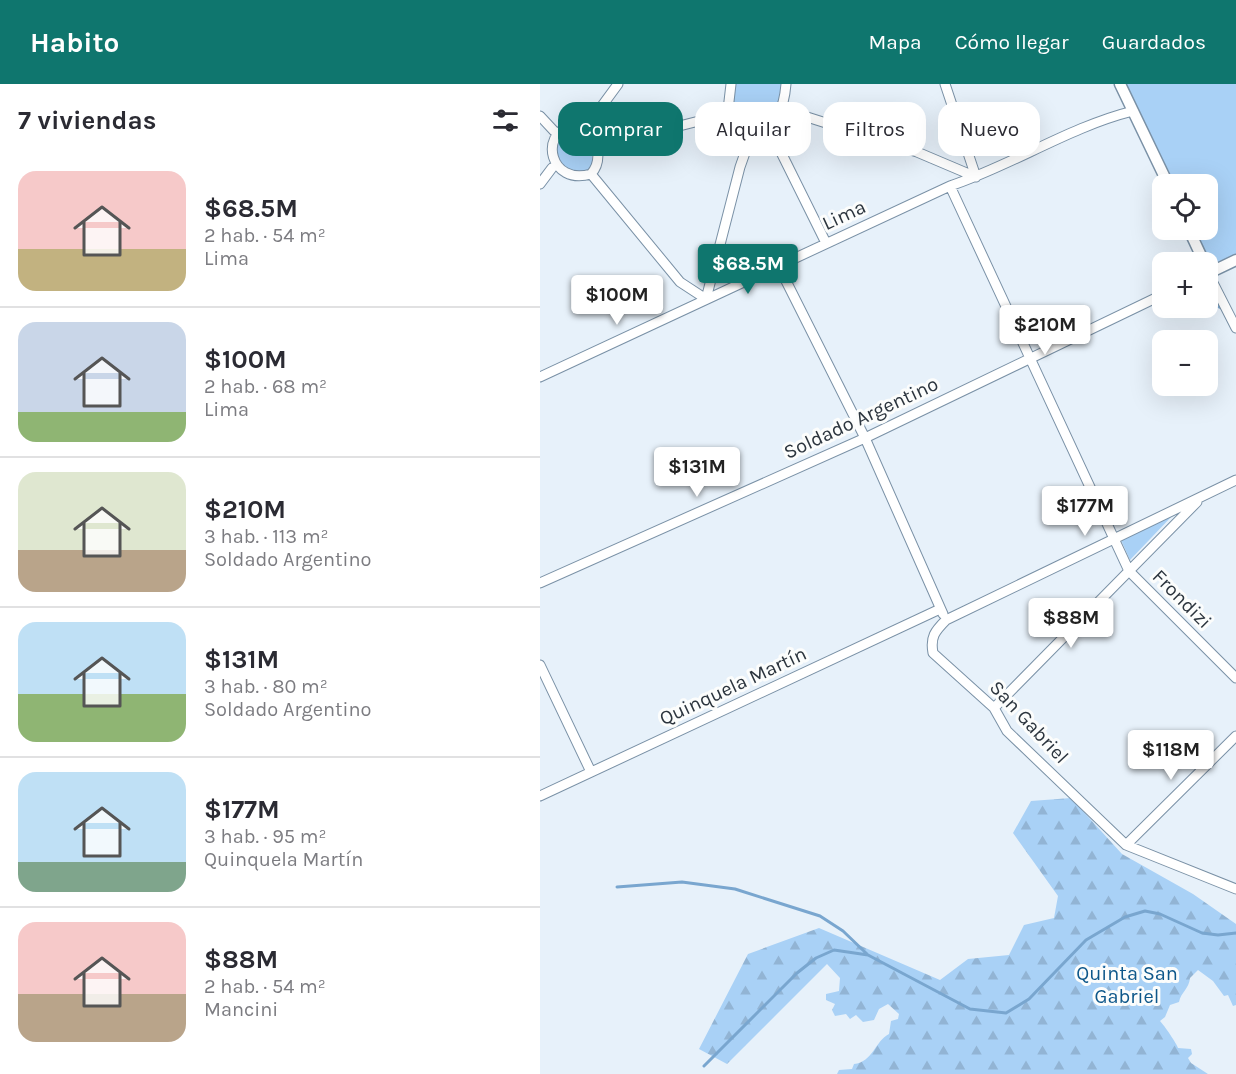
<!DOCTYPE html>
<html lang="es">
<meta charset="utf-8">
<style>
:root{--surface:#fff;--page:#f2f2f3;--text:#2b2b33;--muted:#7c7c81;--line:#e1e1e2;--accent:#0f766e}
body{margin:0;font-family:Karla,sans-serif;background:var(--page);color:var(--text);height:100vh;display:flex;flex-direction:column;font-size:22px;white-space:nowrap}
*{box-sizing:border-box;margin:0}
p{font-size:20px;color:var(--muted)}
.icon{flex:none;width:33px;height:33px;fill:none;stroke:currentColor;stroke-width:2;stroke-linecap:round;stroke-linejoin:round}
.map{position:relative;flex:1;overflow:hidden}
.side{display:flex;flex-direction:column;background:var(--surface);width:540px}
.side>*{flex:none}
.banner{position:absolute;left:18px;top:18px;width:570px;height:54px;display:flex;gap:12px}
.buttons{position:absolute;left:612px;top:90px;display:grid;gap:12px}
.buttons a{display:grid;place-items:center;width:66px;height:66px;border-radius:12px;background:var(--surface);box-shadow:0 6px 24px #0002;font-size:30px}
.price{position:absolute;translate:-50% -51px;padding:0 14px;border-radius:6px;background:#fff;color:#222;font-size:20px;line-height:39px;filter:drop-shadow(0 2px 3px #0008)}
.price::after{content:'';position:absolute;left:50%;top:36px;width:18px;height:14px;margin-left:-9px;background:inherit;clip-path:polygon(0 0,100% 0,50% 100%)}
.price.active{background:var(--accent);color:#fff}
ul{padding:0;list-style:none}
li{display:flex;align-items:center;gap:18px;height:150px;padding:0 18px}
li+li{border-top:2px solid var(--line)}
li span{display:grid;place-items:center;flex:none;width:168px;height:120px;border-radius:18px;color:#555}
li>.icon{margin-inline-start:auto}
span .icon{width:72px;height:72px;fill:#fffc;stroke-width:1}
li b{font-size:26px}
h2{display:flex;justify-content:space-between;align-items:center;height:72px;padding:0 18px;font-size:26px}
.pill{padding:0 21px;border-radius:18px;background:var(--surface);box-shadow:0 6px 24px #0002;font-size:21px;line-height:54px}
.pill.active{background:var(--accent);color:#fff}
header{display:flex;align-items:center;gap:36px;box-sizing:border-box;height:84px;padding:0 30px;background:var(--accent);color:#fff}
header strong{font-size:28px}
nav{display:flex;gap:33px;margin-inline-start:auto;font-size:21px}
main{display:flex;flex:1;min-height:0}
.map>svg:first-child{display:block}
</style>
<header>
<strong>Habito</strong>
<nav><a>Mapa</a><a>Cómo llegar</a><a>Guardados</a></nav>
</header>
<main>
<section class="side">
<h2>7 viviendas<svg class="icon" aria-label="filters" viewBox="0 0 24 24"><path d="M4 7h16M4 17h16"/><circle cx="9" cy="7" r="2"/><circle cx="15" cy="17" r="2"/></svg></h2>
<ul>
<li><span style="background:linear-gradient(#f6c9c9 65%,#c2b280 0)"><svg class="icon" aria-label="home" viewBox="0 0 24 24"><path d="M3 11l9-7 9 7M6 9v11h12V9"/></svg></span><div><b>$68.5M</b><p>2 hab. · 54 m²</p><p>Lima</p></div></li>
<li><span style="background:linear-gradient(#c9d6e8 75%,#8fb573 0)"><svg class="icon" aria-label="home" viewBox="0 0 24 24"><path d="M3 11l9-7 9 7M6 9v11h12V9"/></svg></span><div><b>$100M</b><p>2 hab. · 68 m²</p><p>Lima</p></div></li>
<li><span style="background:linear-gradient(#dfe7d0 65%,#b9a48a 0)"><svg class="icon" aria-label="home" viewBox="0 0 24 24"><path d="M3 11l9-7 9 7M6 9v11h12V9"/></svg></span><div><b>$210M</b><p>3 hab. · 113 m²</p><p>Soldado Argentino</p></div></li>
<li><span style="background:linear-gradient(#bfe0f5 60%,#8fb573 0)"><svg class="icon" aria-label="home" viewBox="0 0 24 24"><path d="M3 11l9-7 9 7M6 9v11h12V9"/></svg></span><div><b>$131M</b><p>3 hab. · 80 m²</p><p>Soldado Argentino</p></div></li>
<li><span style="background:linear-gradient(#bfe0f5 75%,#7fa58c 0)"><svg class="icon" aria-label="home" viewBox="0 0 24 24"><path d="M3 11l9-7 9 7M6 9v11h12V9"/></svg></span><div><b>$177M</b><p>3 hab. · 95 m²</p><p>Quinquela Martín</p></div></li>
<li><span style="background:linear-gradient(#f6c9c9 60%,#b9a48a 0)"><svg class="icon" aria-label="home" viewBox="0 0 24 24"><path d="M3 11l9-7 9 7M6 9v11h12V9"/></svg></span><div><b>$88M</b><p>2 hab. · 54 m²</p><p>Mancini</p></div></li>
</ul>
</section>
<div class="map">
<svg width="696" height="990" viewBox="0 0 696 990">
<defs>
<pattern id="forest-firs" width="22" height="20" patternUnits="userSpaceOnUse" patternTransform="scale(1.5)"><rect width="22" height="20" fill="#a9d1f6"/><path d="M5 1l3.5 6h-7zM16 11l3.5 6h-7z" fill="#92b4d4"/></pattern>
</defs>
<rect width="100%" height="100%" fill="#e7f1fa"/>
<path fill="#a9d1f6" d="M195,0H243C240,25 235,36 211,45C192,32 192,22 195,0Z
M584,0H696V172L676,179L666,173L652,146H668V100H631Z
M40,46L50,56L53,81L46,88L22,86L10,66L24,47Z
M632,432L590,476L581,456Z"/>
<path fill="url(#forest-firs)" d="M531,714L582,770L653,810L696,840V921L693,922L688,911L684,912L673,897L658,886L650,894C649,905 641,908 639,918L630,921L625,933L620,937C624,941 637,960 638,964L651,965L652,970L648,974L651,979L668,990H297L299,986L312,985L314,980C333,978 335,957 349,950L351,937L358,935L359,930L348,920L339,925L334,936L323,938L316,931L310,935L306,930L295,932L292,926L295,920L286,916V910L299,907L300,894L287,880L187,980L159,965L208,870L279,844L400,896L428,875L469,871L484,841L514,834L518,812L473,749L491,717Z"/>
<g fill="none" stroke-linecap="round" stroke-linejoin="round">
<path stroke="#79a6cf" stroke-width="3" d="M668,218L682,224
M77,803L142,798L195,805L280,832L303,847L327,870
M164,982L257,889L276,874L294,866L328,871L430,925L466,929L489,915L546,856L585,833L605,827L620,830L662,849L678,851L696,849"/>
<defs>
<path id="minor" d="M191,0L188,26L199,42L212,49C237,42 244,25 246,0
M405,0L436,93
M242,25L377,68L436,93
M0,32L14,47
M228,42L286,159
M30,43L45,45C58,55 63,77 51,90C9,102 0,49 30,43Z
M45,45L78,0
M57,63L159,37L188,26
M51,90L140,198L166,215
M0,100L12,84
M410,102L589,487L696,594
M239,183L325,354L403,530
M668,189L696,244
M166,215L200,83L212,49
M0,293L410,102C473,81 529,43 593,27
M696,396L406,536C395,547 390,553 393,569L454,624L467,647L586,761L696,805
M0,499L325,354L622,211
M0,581L51,688
M454,624L657,418
M0,712L400,525
M586,761L696,652"/>
<path id="tertiary" d="M580,0L628,100
M649,146L664,178
M668,186L669,189L696,176"/>
</defs>
<use href="#minor" stroke="#7a91a6" stroke-width="11"/>
<use href="#tertiary" stroke="#7a91a6" stroke-width="13"/>
<use href="#minor" stroke="#fff" stroke-width="9"/>
<use href="#tertiary" stroke="#fff" stroke-width="10"/>
</g>
<g text-anchor="middle" dominant-baseline="central" stroke-width="6" stroke-linejoin="round" paint-order="stroke">
<g font-size="20" fill="#2c353e" stroke="#fcfdfc">
<text transform="translate(304 131) rotate(-25)">Lima</text>
<text transform="translate(321 334) rotate(-25)">Soldado Argentino</text>
<text transform="translate(642 515) rotate(45)">Frondizi</text>
<text transform="translate(193 602) rotate(-25)">Quinquela Martín</text>
<text transform="translate(489 638) rotate(47)">San Gabriel</text>
</g>
<g font-size="20" fill="#0d578a" stroke="#fcfdfc">
<text x="587" y="889">Quinta San<tspan x="587" dy="23">Gabriel</tspan></text>
</g>
</g>
</svg>
<div class="buttons">
<a><svg class="icon" aria-label="locate" viewBox="0 0 24 24"><circle cx="12" cy="12" r="6"/><path d="M12 2v4M12 18v4M2 12h4M18 12h4"/></svg></a>
<a>+</a>
<a>−</a>
</div>
<b class="price active" style="left:208px;top:211px">$68.5M</b>
<b class="price" style="left:77px;top:242px">$100M</b>
<b class="price" style="left:505px;top:272px">$210M</b>
<b class="price" style="left:157px;top:414px">$131M</b>
<b class="price" style="left:545px;top:453px">$177M</b>
<b class="price" style="left:531px;top:565px">$88M</b>
<b class="price" style="left:631px;top:697px">$118M</b>
<div class="banner">
<a class="pill active">Comprar</a>
<a class="pill">Alquilar</a>
<a class="pill">Filtros</a>
<a class="pill">Nuevo</a>
</div>
</div>
</main>
